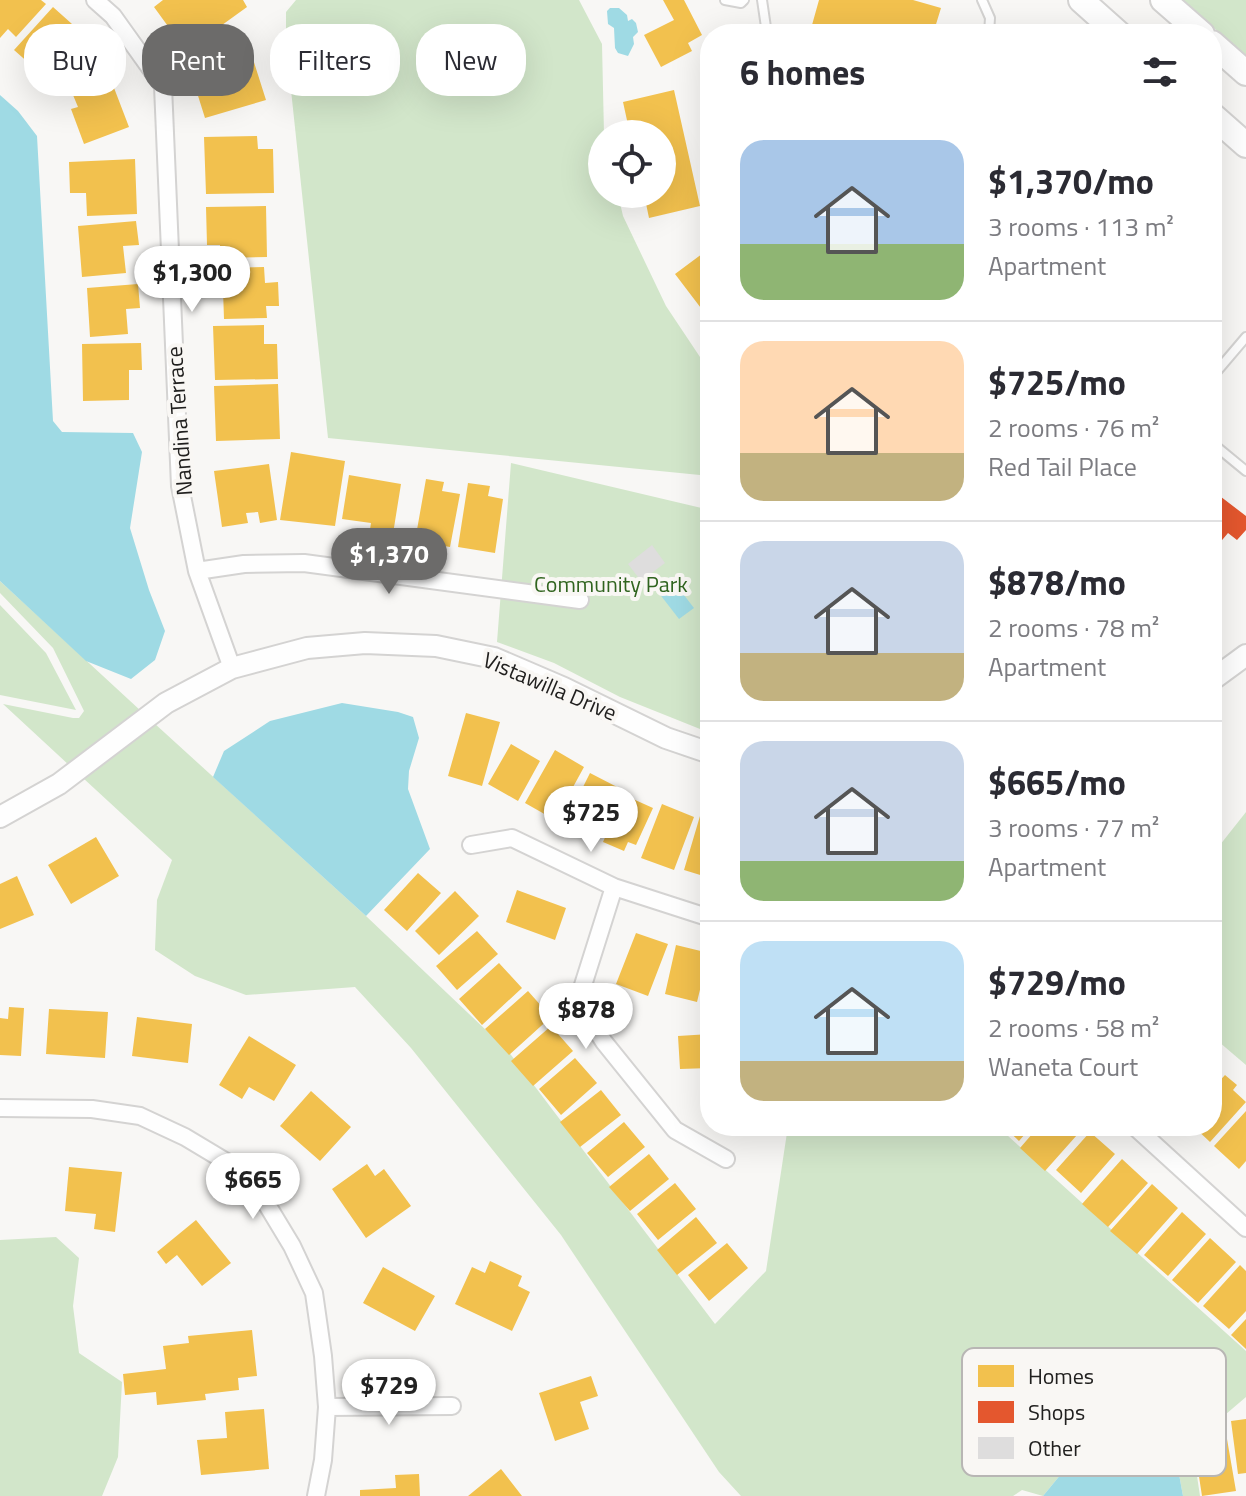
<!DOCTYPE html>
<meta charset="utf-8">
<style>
:root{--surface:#fff;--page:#f7f7f7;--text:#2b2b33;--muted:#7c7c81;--line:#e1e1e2;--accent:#6c6b6a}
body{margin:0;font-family:"Titillium Web",sans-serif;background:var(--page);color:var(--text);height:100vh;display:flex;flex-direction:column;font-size:30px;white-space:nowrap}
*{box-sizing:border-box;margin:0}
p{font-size:26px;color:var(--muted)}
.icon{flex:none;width:44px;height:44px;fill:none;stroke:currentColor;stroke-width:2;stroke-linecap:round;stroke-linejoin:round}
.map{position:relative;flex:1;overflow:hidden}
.details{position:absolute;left:700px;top:24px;width:522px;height:1112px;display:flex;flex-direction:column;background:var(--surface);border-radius:32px;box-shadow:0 8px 32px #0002}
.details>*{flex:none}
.hud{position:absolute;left:24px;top:24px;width:556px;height:72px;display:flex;gap:16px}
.buttons{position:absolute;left:588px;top:120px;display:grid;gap:16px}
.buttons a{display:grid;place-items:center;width:88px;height:88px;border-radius:50%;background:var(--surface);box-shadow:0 8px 32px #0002;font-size:40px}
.price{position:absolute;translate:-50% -68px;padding:0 18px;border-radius:28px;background:#fff;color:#222;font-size:26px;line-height:52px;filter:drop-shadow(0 2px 4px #0008)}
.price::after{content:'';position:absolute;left:50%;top:48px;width:24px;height:18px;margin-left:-12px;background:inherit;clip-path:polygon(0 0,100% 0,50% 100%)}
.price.current{background:var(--accent);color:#fff}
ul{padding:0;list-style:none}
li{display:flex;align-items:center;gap:24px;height:200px;padding:0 40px}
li+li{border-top:2px solid var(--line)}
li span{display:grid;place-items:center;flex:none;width:224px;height:160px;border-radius:24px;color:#555}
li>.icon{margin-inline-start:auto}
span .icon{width:96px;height:96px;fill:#fffc;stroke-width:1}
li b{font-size:34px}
h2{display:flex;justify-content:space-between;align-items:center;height:96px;padding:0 40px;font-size:34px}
.tag{padding:0 28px;border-radius:32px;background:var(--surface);box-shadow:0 8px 32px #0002;font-size:28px;line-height:72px}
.tag.current{background:var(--accent);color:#fff}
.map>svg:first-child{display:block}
</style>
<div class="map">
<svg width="1246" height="1496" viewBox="0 0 1246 1496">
<rect width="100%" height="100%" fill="#f8f7f5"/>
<path fill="#d2e6ca" d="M296,0H579L602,44L604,134H602V194H618L623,216L666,306L710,372V476L328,438L286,43V12Z
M1182,0H1246V56Z
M511,463L710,510V733L620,697L554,663L497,642Z
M0,581L141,711L70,766L3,704L73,718H79L84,711L53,648L0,593Z
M0,605L46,653L76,710L0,695Z
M154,723L366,916L508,1051L715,1324L766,1271L788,1126H997L1246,1351V1397L1192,1443L1200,1496H1183L1172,1436L1163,1425H1114L1089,1440L1043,1496L1022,1490L1013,1496H741L719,1472L561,1235L411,1048L355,987L246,995L195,976L155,950L157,900L172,860L83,778Z
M1246,812V1065L1212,1036V855Z
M56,1237L79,1258L73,1306L79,1353L122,1382L118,1457L102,1496H0V1240Z"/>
<path fill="#9fdae4" d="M610,8H619L627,15L628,21L632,19L636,23L638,32L633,37L634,44L628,56L618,53L615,48L614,28L608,24L607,11Z
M0,95L18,111L37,136L53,421L62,432L133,433L142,452L130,528L149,590L165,631L155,660L131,679L86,661L0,581Z
M670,577L694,608L679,619L655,588Z
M342,703L398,712L413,717L419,738L409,771L408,789L430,849L366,916L213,777L224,751L270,721Z
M1114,1425H1163L1172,1436L1183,1496H1043L1089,1440Z"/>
<path fill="#f2c14e" d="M0,0H41L46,4L16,37L8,29L0,38Z
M163,0H243L247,7L186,51L154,7Z
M663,0H684L702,35L688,43L692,51L661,67L644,35L674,20Z
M819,0H913L941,8L933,34H843L812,25Z
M53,7L72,24L63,34L85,55L56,87L14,50Z
M239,48L244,62L253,59L266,100L205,118L188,64Z
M111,80L129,127L84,144L71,109L78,107L73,95Z
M674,90L700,206L649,218L644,194H662V134H630L623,102Z
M257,136L258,149H273L274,193L206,194L204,137Z
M135,159L137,214L87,216L86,193H70L69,162Z
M266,206L267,257L220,258V245H207L206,207Z
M136,221L139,245L123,246L126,273L82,277L78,226Z
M710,248V320L675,274Z
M264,267L265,283L278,282L279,306H266L267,318L224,319L223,290H209L208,268Z
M138,284L140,308L126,309L128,334L90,337L87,288Z
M264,325V344H277L278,379L215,380L213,326Z
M141,343L142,370H129V400L83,401L82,344Z
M278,384L280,439L216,441L214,386Z
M291,452L345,461L335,526L280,520Z
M269,464L277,520L260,523L258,512L246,513L248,523L222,527L214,471Z
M349,475L401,484L392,540L369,536L371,523L342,519Z
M426,479L444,482L442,491L460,494L450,547L415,541Z
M468,483L490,486L488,496L503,499L495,553L458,547Z
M466,713L500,722L482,786L448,776Z
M511,744L540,761L518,801L488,784Z
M555,750L584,767L555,820L525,803Z
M590,773L619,788L594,838L565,823Z
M624,795L653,808L636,845L628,842L624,851L603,842Z
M662,804L694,817L674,870L641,858Z
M700,816L710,819V878L684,870Z
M96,837L119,876L71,904L48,865Z
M418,873L441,893L407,931L384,910Z
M17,876L34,915L0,929V884Z
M517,890L566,908L555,940L506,922Z
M455,891L479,916L439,955L415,931Z
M477,931L498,954L457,990L436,966Z
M636,933L668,944L648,996L616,984Z
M676,945L709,953L697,1002L665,994Z
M499,963L522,988L482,1025L459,999Z
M709,985H710V1020L700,1017Z
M528,991L551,1017L509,1055L485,1029Z
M9,1007L24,1008L21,1056L0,1055V1018L8,1019Z
M49,1009L108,1012L105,1058L46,1054Z
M137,1017L192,1024L188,1063L132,1056Z
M551,1026L573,1051L533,1086L511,1061Z
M710,1034V1068L680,1069L678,1036Z
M249,1036L296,1065L274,1101L249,1087L242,1099L219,1085Z
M575,1058L597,1083L561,1115L539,1089Z
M1225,1075L1237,1085L1233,1090L1246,1102L1210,1142L1193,1126H1212V1089Z
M601,1090L621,1115L580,1147L560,1122Z
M311,1091L351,1127L320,1161L280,1126Z
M1246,1111V1161L1239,1169L1214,1146Z
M624,1122L645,1147L608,1177L587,1153Z
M1003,1126H1032L1019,1141Z
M1039,1126H1085L1045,1171L1020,1148Z
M1090,1132L1115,1154L1081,1193L1056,1170Z
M649,1154L669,1179L630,1211L609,1187Z
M1122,1159L1148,1183L1108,1227L1082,1204Z
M367,1164L375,1176L384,1169L411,1206L366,1238L332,1189Z
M69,1167L122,1172L115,1232L94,1229L96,1214L65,1211Z
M675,1183L696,1209L658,1240L637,1214Z
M1152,1184L1178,1208L1137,1254L1110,1231Z
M1182,1212L1206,1234L1168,1276L1144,1255Z
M696,1217L717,1243L677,1275L657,1250Z
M196,1220L231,1263L202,1286L177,1255L166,1264L157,1252Z
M1210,1238L1236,1262L1198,1303L1172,1280Z
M727,1243L748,1268L709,1301L688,1275Z
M490,1261L522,1276L518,1286L530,1292L512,1331L455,1304L472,1267L485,1273Z
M1240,1265L1246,1271V1311L1229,1329L1203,1306Z
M383,1267L435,1296L415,1331L363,1303Z
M1246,1319V1349L1231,1335Z
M252,1330L257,1376L238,1378L239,1390L205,1394L206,1400L157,1405L156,1392L125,1395L123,1374L166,1369L163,1346L189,1343L188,1336Z
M591,1376L598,1396L580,1402L589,1429L555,1441L539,1393Z
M264,1409L269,1469L201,1475L197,1440L227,1438L225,1412Z
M1246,1419V1473L1238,1474L1231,1421Z
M1227,1439L1236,1491L1202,1496L1194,1444Z
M501,1469L522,1496H468Z
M419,1474L420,1496H360V1490L396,1488L395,1475Z"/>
<path fill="#e4572e" d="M1212,490L1246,516V530L1237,540L1228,533L1212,552Z"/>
<path fill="#dedddd" d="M652,545L665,563L641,581L628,564Z"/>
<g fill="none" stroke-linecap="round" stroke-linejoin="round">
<defs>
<path id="service" d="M725,0L741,3L744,0
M762,0L767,34
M982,0L990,18L989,34
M1212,377L1246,337
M1212,443L1246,471"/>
<path id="minor" d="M95,0L113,16L163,86L180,486L197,571L232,668
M197,571L244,564L304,563L580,600
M471,845L512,838L614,887L710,918
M614,887L578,1001L604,1042L675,1130L726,1159
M0,1108L92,1109L140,1116L185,1137L230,1164L263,1198L292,1246L314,1293L323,1356L327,1407L323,1460L316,1496
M1134,1126L1246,1228
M327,1407L452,1406"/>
<path id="tertiary" d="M1212,680L1246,655
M0,817L59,784L166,703L232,668L307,648L365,643L436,646L494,658L564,688L666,738L710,753"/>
<path id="primary" d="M1081,0L1119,34
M1163,0L1202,34
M1212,43L1246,73
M1212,115L1246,145"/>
</defs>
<use href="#service" stroke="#d4d3d2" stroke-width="12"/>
<use href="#minor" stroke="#d4d3d2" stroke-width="20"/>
<use href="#tertiary" stroke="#d4d3d2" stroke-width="24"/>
<use href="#primary" stroke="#d4d3d2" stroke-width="28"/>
<use href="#service" stroke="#fefefe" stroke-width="8"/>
<use href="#minor" stroke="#fefefe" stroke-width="16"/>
<use href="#tertiary" stroke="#fefefe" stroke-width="20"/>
<use href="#primary" stroke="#fefefe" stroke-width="24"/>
</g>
<g text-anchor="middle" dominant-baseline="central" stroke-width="8" stroke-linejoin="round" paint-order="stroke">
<g font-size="22" fill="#21201f" stroke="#f9f7f4">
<text transform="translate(179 421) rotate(-94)">Nandina Terrace</text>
<text transform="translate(550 686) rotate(23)">Vistawilla Drive</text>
</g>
<g font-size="22" fill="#30641f" stroke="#f9f7f4">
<text x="611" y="584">Community Park</text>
</g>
</g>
<rect x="962" y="1348" width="264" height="128" rx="12" fill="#f9f7f4" stroke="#b8b6b4" stroke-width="2"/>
<rect x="978" y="1365" width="36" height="22" fill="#f2c14e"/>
<rect x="978" y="1401" width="36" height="22" fill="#e4572e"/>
<rect x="978" y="1437" width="36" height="22" fill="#dedddd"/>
<g font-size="22" fill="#21201f">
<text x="1028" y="1384">Homes</text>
<text x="1028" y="1420">Shops</text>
<text x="1028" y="1456">Other</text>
</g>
</svg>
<div class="buttons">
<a><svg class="icon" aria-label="locate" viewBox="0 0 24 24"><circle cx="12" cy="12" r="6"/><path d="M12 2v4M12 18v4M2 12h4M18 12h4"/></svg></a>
</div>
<b class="price" style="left:192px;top:314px">$1,300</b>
<b class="price current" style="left:389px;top:596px">$1,370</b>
<b class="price" style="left:591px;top:854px">$725</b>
<b class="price" style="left:586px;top:1051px">$878</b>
<b class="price" style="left:253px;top:1221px">$665</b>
<b class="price" style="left:389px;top:1427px">$729</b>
<div class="hud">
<a class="tag">Buy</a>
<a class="tag current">Rent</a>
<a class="tag">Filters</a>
<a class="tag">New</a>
</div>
<section class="details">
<h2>6 homes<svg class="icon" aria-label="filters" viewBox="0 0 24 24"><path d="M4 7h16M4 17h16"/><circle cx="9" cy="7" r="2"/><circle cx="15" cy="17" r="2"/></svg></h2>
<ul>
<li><span style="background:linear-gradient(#a9c7e8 65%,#8fb573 0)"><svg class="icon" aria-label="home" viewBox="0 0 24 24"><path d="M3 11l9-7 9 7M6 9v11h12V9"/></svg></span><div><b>$1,370/mo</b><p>3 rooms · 113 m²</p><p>Apartment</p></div></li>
<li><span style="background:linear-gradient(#ffd9b3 70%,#c2b280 0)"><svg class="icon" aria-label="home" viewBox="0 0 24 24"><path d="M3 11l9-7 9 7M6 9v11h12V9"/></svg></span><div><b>$725/mo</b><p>2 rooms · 76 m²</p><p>Red Tail Place</p></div></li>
<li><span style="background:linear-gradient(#c9d6e8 70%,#c2b280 0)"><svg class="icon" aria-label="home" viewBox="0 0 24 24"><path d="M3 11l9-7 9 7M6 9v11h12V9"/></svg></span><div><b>$878/mo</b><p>2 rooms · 78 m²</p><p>Apartment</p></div></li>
<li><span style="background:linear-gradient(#c9d6e8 75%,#8fb573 0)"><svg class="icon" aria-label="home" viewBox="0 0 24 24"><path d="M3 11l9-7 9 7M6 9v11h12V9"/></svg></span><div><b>$665/mo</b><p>3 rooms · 77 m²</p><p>Apartment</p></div></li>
<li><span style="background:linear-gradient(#bfe0f5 75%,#c2b280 0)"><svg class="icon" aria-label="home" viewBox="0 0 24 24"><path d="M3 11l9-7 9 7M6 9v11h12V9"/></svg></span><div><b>$729/mo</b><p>2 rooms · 58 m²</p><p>Waneta Court</p></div></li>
</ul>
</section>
</div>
